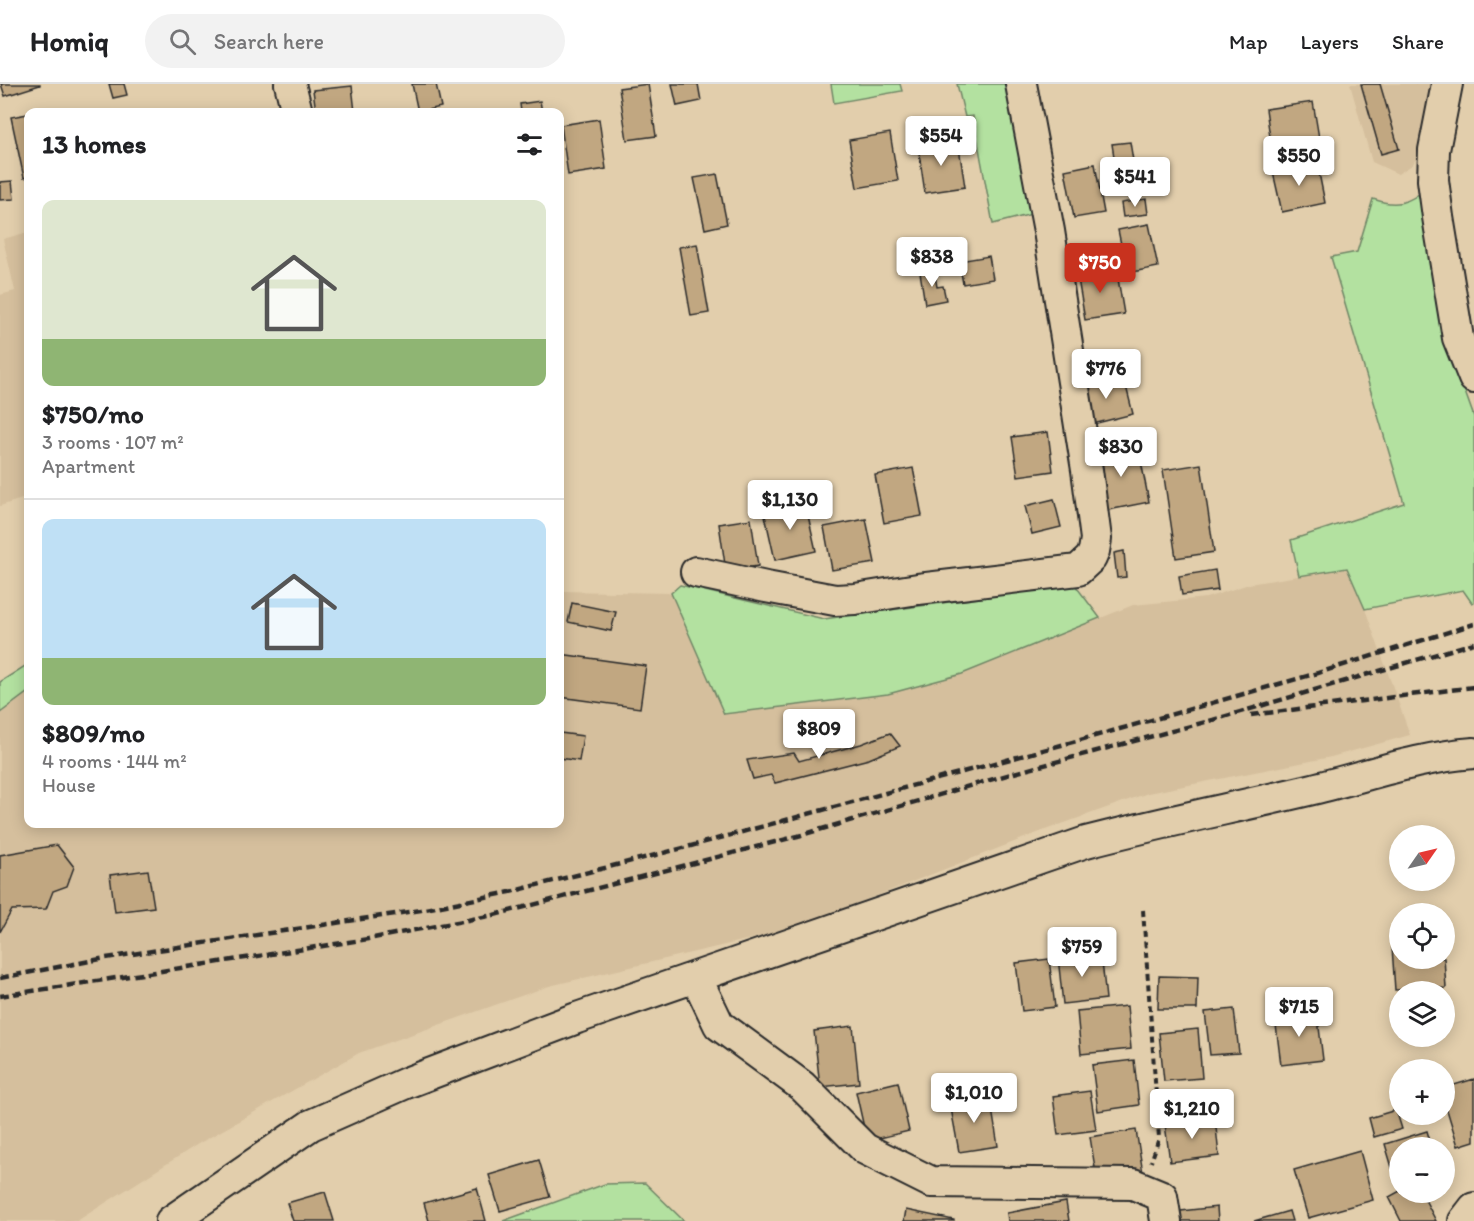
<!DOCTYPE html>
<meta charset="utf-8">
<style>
:root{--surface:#fff;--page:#f2f2f2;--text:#202124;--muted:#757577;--line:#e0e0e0;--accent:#c8321e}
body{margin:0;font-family:Itim,sans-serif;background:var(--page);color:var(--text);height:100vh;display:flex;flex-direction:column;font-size:22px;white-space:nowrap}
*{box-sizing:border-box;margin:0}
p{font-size:20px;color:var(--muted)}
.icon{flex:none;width:33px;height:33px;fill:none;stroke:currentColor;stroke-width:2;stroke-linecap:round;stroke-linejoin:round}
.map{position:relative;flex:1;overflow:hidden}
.details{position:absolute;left:24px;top:24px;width:540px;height:720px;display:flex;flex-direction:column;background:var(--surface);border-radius:12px;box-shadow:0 3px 15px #0003}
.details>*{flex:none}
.needle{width:39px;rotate:56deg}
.buttons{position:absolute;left:1389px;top:741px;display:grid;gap:12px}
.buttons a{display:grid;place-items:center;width:66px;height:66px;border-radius:50%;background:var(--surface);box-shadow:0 3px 15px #0003;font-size:30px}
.price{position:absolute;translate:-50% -51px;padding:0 14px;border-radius:6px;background:#fff;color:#222;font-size:20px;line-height:39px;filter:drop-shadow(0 2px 3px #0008)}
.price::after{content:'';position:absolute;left:50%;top:36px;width:18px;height:14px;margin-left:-9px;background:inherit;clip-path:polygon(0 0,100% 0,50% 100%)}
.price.selected{background:var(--accent);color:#fff}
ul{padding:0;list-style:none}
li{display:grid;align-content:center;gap:12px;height:318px;padding:0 18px}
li+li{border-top:2px solid var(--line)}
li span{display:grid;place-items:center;height:186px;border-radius:12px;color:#555}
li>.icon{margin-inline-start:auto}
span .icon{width:108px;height:108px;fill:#fffc;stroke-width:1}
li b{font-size:26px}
h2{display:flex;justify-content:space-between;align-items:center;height:72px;padding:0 18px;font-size:26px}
header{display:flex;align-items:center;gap:36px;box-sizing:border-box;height:84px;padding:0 30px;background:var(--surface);border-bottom:2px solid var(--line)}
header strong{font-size:28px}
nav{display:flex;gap:33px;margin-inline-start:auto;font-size:21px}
.search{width:420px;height:54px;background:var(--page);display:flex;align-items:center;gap:15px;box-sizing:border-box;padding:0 21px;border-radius:33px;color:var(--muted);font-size:22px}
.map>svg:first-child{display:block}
</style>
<header>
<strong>Homiq</strong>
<div class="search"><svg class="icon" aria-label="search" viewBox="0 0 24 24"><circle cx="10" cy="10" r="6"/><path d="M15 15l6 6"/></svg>Search here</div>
<nav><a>Map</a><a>Layers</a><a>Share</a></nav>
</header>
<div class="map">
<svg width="1474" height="1137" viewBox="0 0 1474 1137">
<rect width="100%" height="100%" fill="#e2ceac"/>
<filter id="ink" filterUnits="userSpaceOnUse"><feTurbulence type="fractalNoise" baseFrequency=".0167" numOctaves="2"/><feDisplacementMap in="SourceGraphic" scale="12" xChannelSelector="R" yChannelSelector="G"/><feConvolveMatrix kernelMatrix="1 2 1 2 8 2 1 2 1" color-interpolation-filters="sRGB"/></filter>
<g filter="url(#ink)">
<path fill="#d5bf9d" d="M1350,0H1437L1423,65L1412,81L1398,90L1372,78Z
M28,148V413L0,422V211L15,207L3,155Z
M1347,484L1365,525L1410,651L1331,673L1148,709L1045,746L789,846L549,902L359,969L198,1060L77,1137H0V630L28,608V740H560V507L671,509L725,630L888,610L962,590L1133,521L1206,514L1249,500Z"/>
<path fill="#b3e1a0" stroke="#6f8666" stroke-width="1.5" d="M831,0H900L902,7L834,19Z
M957,0H1011L1032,130L993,140L973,32L965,33Z
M1426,104L1449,263L1474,333V518L1472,519L1463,506L1365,525L1347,484L1299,492L1291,456L1404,419L1331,173L1357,168L1373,115C1395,123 1409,120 1426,104Z
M680,501L824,535L1075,501L1100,534L962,590L888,610L724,630L671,509Z
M28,580V608L0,629V598Z
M645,1099L684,1137H503L605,1100Z"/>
<path fill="#c1a781" stroke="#2b2b2b" stroke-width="1.5" d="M1,0H40V1L5,12Z
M109,0H124L127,11L113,14Z
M412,0H436L441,23L418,28Z
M648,0L656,52L627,56L619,4Z
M672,0H698L701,17L677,22Z
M1361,0H1380L1399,65L1381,70Z
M352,2L355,28H316L313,6Z
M540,17L542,28H521L520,20Z
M1313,18L1320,60L1272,67L1266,25Z
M28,30V93L24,94L11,33Z
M599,35L606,85L568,91L561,41Z
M890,49L898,97L857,104L849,56Z
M958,57L965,103L925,109L918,62Z
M1130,58L1135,89L1117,92L1112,60Z
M1317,79L1325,119L1282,128L1273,88Z
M1095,80L1104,129L1074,134L1065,86Z
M717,90L727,140L705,145L694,94Z
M12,97L14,115L0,116V98Z
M1146,115L1148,130L1123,133L1121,119Z
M1149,140L1158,183L1127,189L1118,146Z
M697,160L709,229L691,232L679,163Z
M989,172L993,195L963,200L959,177Z
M1116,183L1124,230L1085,236L1077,189Z
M934,185L937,203L943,202L946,216L925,220L920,188Z
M1123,290L1133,330L1089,341L1079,301Z
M1048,348L1053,387L1018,392L1012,353Z
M1138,362L1149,418L1103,427L1093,370Z
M1201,380L1214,468L1176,474L1163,386Z
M913,384L922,432L884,439L875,391Z
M1054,415L1061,443L1032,450L1025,422Z
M805,418L816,467L775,476L764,427Z
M751,435L758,482L726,487L719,440Z
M866,435L875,479L832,486L824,443Z
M1124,467L1126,493L1117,494L1114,469Z
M1215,486L1218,506L1182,511L1179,492Z
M572,519L616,528L611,547L568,538Z
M560,570L646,582L640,624L560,613Z
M560,649L583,652L579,677L560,674Z
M890,649L900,662L869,675L775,699L771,691L753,695L747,676L794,669L799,677L861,660Z
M57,761L74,783L67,802L53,807L46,825L12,826L0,848V771Z
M148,786L154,823L115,828L110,791Z
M1392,863H1400V874H1444L1446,904L1395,906Z
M1101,868L1106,915L1063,920L1058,873Z
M1049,875L1055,923L1022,927L1016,879Z
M1159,892L1198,893L1197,925H1158Z
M1127,922L1131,965L1081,970L1077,927Z
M1234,925L1239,969L1210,971L1205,928Z
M1317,927L1323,976L1281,981L1275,933Z
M853,942L859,999L820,1003L814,947Z
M1198,945L1202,994L1164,997L1159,949Z
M1134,976L1139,1021L1098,1027L1092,981Z
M1474,995V1057L1458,1062L1444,1016V1004Z
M898,998L909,1047L867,1057L856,1008Z
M1090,1007L1096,1046L1058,1051L1053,1012Z
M990,1013L998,1062L959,1068L950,1019Z
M1396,1026L1402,1045L1374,1053L1369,1034Z
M1215,1034L1219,1072L1170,1078L1165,1040Z
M1136,1046L1143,1089L1097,1096L1090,1053Z
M1427,1047L1432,1064H1400V1099L1397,1100L1385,1060Z
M1360,1067L1373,1116L1308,1134L1294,1086Z
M539,1076L550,1113L500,1127L489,1091Z
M477,1104L486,1137H429L424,1119Z
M1400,1107L1421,1108L1436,1137H1401L1389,1113Z
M325,1108L334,1137H293L287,1119Z
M1066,1118L1069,1137H1008L1007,1129Z
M1217,1123L1218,1137H1173L1172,1128Z
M906,1126L954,1136V1137H904Z
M1289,1127L1292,1137H1254Z"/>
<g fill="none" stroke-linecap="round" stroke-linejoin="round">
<defs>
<path id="minor" d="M290,0L297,28
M1447,0L1434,66L1433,96L1438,133L1458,254L1474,294
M696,488L766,503L835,516L855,515L918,505L1078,486L1091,474L1094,467L1096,455L1087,386L1049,147L1021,0
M696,893L719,941L802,1002L865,1065L931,1098L1133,1100L1162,1112L1166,1137
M171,1137L311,1041L406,999L577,934L1086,758C1162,738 1238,723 1313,705C1367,692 1419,673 1474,669
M1464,1137L1474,1124"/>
</defs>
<use href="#minor" stroke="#2b2b2b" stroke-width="34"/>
<path stroke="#2b2b2b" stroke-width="4" stroke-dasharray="6 4.5" stroke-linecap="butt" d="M1143,826L1159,1054L1151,1078"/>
<use href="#minor" stroke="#e2ceac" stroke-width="30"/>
<path stroke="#2b2b2b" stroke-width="4.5" stroke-dasharray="9 4.5" stroke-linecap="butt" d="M1251,631L1474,603
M0,894L106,874L421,826L510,808L687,763L1102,650L1318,589L1474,540
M0,912L368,855L494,831L798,752L1014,689L1213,636L1474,559"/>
</g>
</g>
</svg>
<div class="buttons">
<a><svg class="needle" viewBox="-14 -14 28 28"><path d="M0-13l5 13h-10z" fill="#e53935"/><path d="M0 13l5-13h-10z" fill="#757577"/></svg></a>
<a><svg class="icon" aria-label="locate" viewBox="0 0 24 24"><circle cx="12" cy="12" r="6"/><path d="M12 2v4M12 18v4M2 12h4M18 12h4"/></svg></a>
<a><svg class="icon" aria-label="layers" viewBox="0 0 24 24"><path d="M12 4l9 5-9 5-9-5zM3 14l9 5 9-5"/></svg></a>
<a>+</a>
<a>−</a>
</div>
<b class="price" style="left:941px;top:83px">$554</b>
<b class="price" style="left:1299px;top:103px">$550</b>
<b class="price" style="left:1135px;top:124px">$541</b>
<b class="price" style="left:932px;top:204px">$838</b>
<b class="price selected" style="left:1100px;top:210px">$750</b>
<b class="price" style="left:1106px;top:316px">$776</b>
<b class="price" style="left:1121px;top:394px">$830</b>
<b class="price" style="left:790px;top:447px">$1,130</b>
<b class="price" style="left:819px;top:676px">$809</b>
<b class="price" style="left:1082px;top:894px">$759</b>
<b class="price" style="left:1299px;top:954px">$715</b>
<b class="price" style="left:974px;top:1040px">$1,010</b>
<b class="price" style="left:1192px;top:1056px">$1,210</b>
<section class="details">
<h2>13 homes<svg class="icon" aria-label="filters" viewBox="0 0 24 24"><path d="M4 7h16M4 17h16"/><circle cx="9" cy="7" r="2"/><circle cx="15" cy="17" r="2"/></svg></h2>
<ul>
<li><span style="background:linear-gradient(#dfe7d0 75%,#8fb573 0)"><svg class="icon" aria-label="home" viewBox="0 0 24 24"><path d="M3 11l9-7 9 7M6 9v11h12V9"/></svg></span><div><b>$750/mo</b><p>3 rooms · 107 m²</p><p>Apartment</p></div></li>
<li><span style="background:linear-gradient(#bfe0f5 75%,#8fb573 0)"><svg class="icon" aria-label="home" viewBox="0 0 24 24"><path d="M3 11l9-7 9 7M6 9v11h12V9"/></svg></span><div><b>$809/mo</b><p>4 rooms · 144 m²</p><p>House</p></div></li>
</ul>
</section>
</div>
